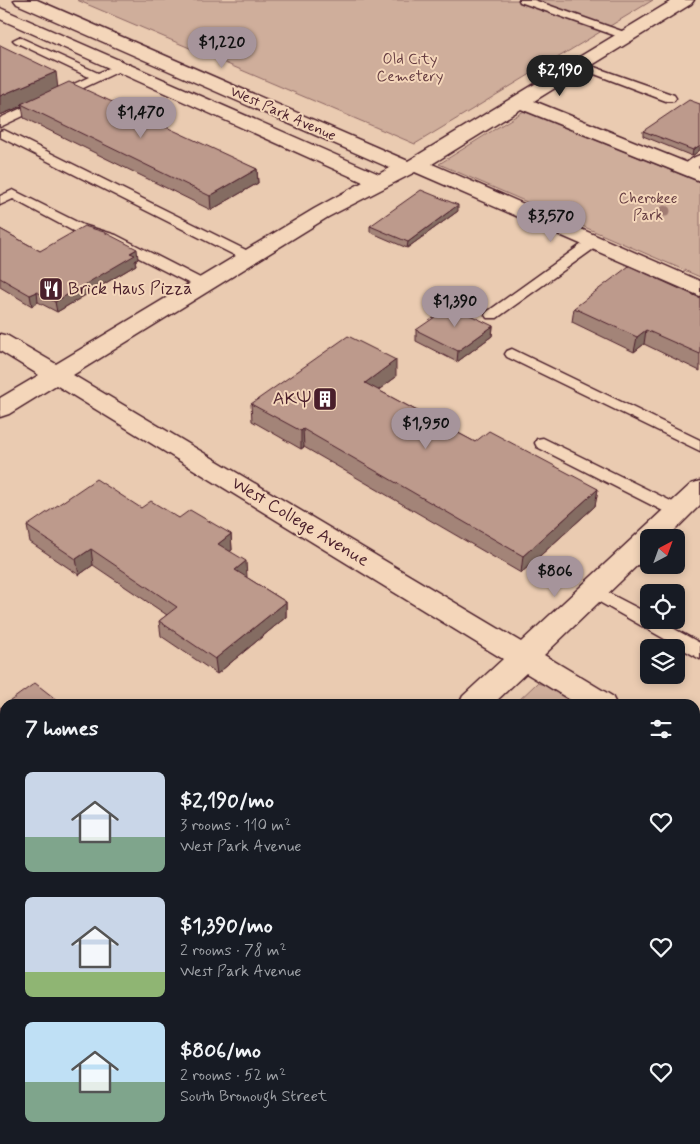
<!DOCTYPE html>
<meta charset="utf-8">
<style>
:root{--surface:#171b24;--page:#242831;--text:#f1f3f6;--muted:#9ea1a6;--accent:#a6949b}
body{margin:0;font-family:Mynerve,sans-serif;background:var(--page);color:var(--text);height:100vh;display:flex;flex-direction:column;font-size:19px;white-space:nowrap}
*{box-sizing:border-box;margin:0}
p{font-size:16px;color:var(--muted)}
.icon{flex:none;width:28px;height:28px;fill:none;stroke:currentColor;stroke-width:2;stroke-linecap:round;stroke-linejoin:round}
.map{position:relative;flex:1;overflow:hidden}
.drawer{position:absolute;left:0px;top:699px;width:700px;height:446px;display:flex;flex-direction:column;background:var(--surface);border-radius:15px 15px 0 0;box-shadow:0 2px 8px #0003}
.drawer>*{flex:none}
.needle{width:32px;rotate:41deg}
.controls{position:absolute;left:640px;top:529px;display:grid;gap:10px}
.controls a{display:grid;place-items:center;width:45px;height:45px;border-radius:8px;background:var(--surface);box-shadow:0 2px 8px #0003;font-size:25px}
.price{position:absolute;translate:-50% -42px;padding:0 11px;border-radius:18px;background:var(--accent);color:#111;font-size:16px;line-height:32px;filter:drop-shadow(0 1px 2px #0008)}
.price::after{content:'';position:absolute;left:50%;top:30px;width:15px;height:11px;margin-left:-8px;background:inherit;clip-path:polygon(0 0,100% 0,50% 100%)}
.price.selected{background:#222;color:#fff}
ul{padding:0;list-style:none}
li{display:flex;align-items:center;gap:15px;height:125px;padding:0 25px}
li span{display:grid;place-items:center;flex:none;width:140px;height:100px;border-radius:8px;color:#555}
li>.icon{margin-inline-start:auto}
span .icon{width:60px;height:60px;fill:#fffc;stroke-width:1}
li b{font-size:21px}
h2{display:flex;justify-content:space-between;align-items:center;height:60px;padding:0 25px;font-size:21px}
.map>svg:first-child{display:block}
</style>
<div class="map">
<svg width="700" height="1144" viewBox="0 0 700 1144">
<rect width="100%" height="100%" fill="#eacbb1"/>
<filter id="ink" filterUnits="userSpaceOnUse"><feTurbulence type="fractalNoise" baseFrequency=".02" numOctaves="2"/><feDisplacementMap in="SourceGraphic" scale="10" xChannelSelector="R" yChannelSelector="G"/><feConvolveMatrix kernelMatrix="1 2 1 2 8 2 1 2 1" color-interpolation-filters="sRGB"/></filter>
<g filter="url(#ink)">
<path fill="#cfae9b" stroke="#8c6663" d="M77,0H653L415,144Z
M524,111L700,182V277L439,164Z
M537,683L564,690L586,704H515Z
M695,771L700,774V1144H59L64,1140H695Z"/>
<g fill="none" stroke-linecap="round" stroke-linejoin="round">
<defs>
<path id="lane" d="M519,0H534L630,34L632,36L626,39L622,38L520,2Z
M19,37L98,73L120,63L126,67L124,69L0,127V118L89,77L15,42L13,40Z
M580,62L674,95L676,98L674,101H666L576,67L574,65Z
M4,130L254,254L256,257L249,261L244,260L0,137V131Z
M700,155V165L691,173H681L680,170C684,164 693,157 700,155Z
M13,190L83,225L116,235L208,282L210,285L208,288H198L106,241L73,231L13,199L0,205V196Z
M594,238L601,242L599,245L497,318H487L485,315L487,312L589,239Z
M512,349L700,440V451L507,357L505,354L507,351Z
M543,438L683,507L685,511L683,515L677,517L671,515L537,447L535,443L537,439Z
M593,585L649,614V620H658L700,643V659L587,595L584,591L587,587Z
M3,843L5,844V861L0,863V844Z"/>
<path id="secondary" d="M14,0H37L408,161L673,0H694L691,4L534,101L700,168V181L521,109L432,164L700,281V296L415,172L328,217L73,375L521,642L691,484L700,481V505L667,538H649V554L544,655L612,696L616,704H577L526,673L493,704H459L463,696L503,659L56,385L9,414L0,417V398L39,375L0,351V334L8,336L56,364L314,209L363,182L0,19V8L379,174L390,168L17,4Z
M695,749L700,750V776L695,775Z
M5,1126V1140H35L33,1144H0V1130Z"/>
</defs>
<use href="#lane" stroke="#4a1f2b" stroke-width="3"/>
<use href="#secondary" stroke="#4a1f2b" stroke-width="3"/>
<path stroke="#4a1f2b" stroke-width="4" stroke-dasharray="4.5 4.5" stroke-linecap="butt" d="M695,1033L700,1027
M610,1144L613,1140"/>
<use href="#lane" fill="#f4d6ba" fill-rule="evenodd"/>
<use href="#secondary" fill="#f4d6ba" fill-rule="evenodd"/>
</g>
<circle fill="#a17c73" cx="665" cy="211" r="5.5"/>
<path fill="#a38478" stroke="#4a1f2b" d="M0,45L58,87L257,169L258,183L211,210L24,118L22,106L0,115Z
M643,131L700,150L692,156L643,136Z
M458,211L407,248L370,232V226Z
M0,229L40,251L138,259L135,261L136,265L57,312L38,302L32,306L0,287Z
M700,298V371L644,344L634,352L572,322L574,308Z
M493,326L492,336L457,362L416,341V330Z
M396,377L378,390L475,442L598,489L595,506L521,573L304,447L301,449L252,421L251,404Z
M141,508L179,518L231,534L232,550L230,551L246,577L286,602V617L217,674L161,636L159,621L167,615L93,565L79,575L30,542L27,526Z
M5,705V780L0,775V708Z"/>
<path fill="#846c62" stroke="#4a1f2b" d="M56,72L58,89L21,104L22,106L0,115V96Z
M700,145V150L692,156L693,150Z
M257,169L258,183L211,210L210,196Z
M458,205V211L407,248L408,242Z
M137,249L138,259L135,261L136,265L57,312L55,302Z
M37,292L38,302L32,306L30,295Z
M493,326L492,336L457,362L458,351Z
M646,330L644,344L634,352L637,337Z
M396,360V377L364,401L365,383Z
M303,429L304,447L301,449V431Z
M598,489L595,506L521,573L523,556Z
M231,534L232,550L219,559L218,544Z
M91,549L93,565L79,575L76,559Z
M246,561L247,577L236,585L235,570Z
M286,602V617L217,674L215,659Z
M700,847V863L695,869V853Z"/>
<path fill="#bd9a8c" stroke="#4a1f2b" d="M0,45L56,72L0,96Z
M69,82L257,169L210,196L21,104Z
M689,100L700,104V145L693,150L643,131Z
M421,190L458,205L408,242L370,226Z
M84,226L104,232L137,249L130,253L135,255L55,302L37,292L30,295L0,278V229L40,251Z
M629,266L700,298V354L646,330L637,337L574,308Z
M451,306L493,326L458,351L416,330Z
M348,336L396,360L365,383L475,442L489,431L598,489L523,556L303,429L301,431L251,404Z
M96,479L141,508L151,501L179,518L190,510L231,534L218,544L246,561L235,570L286,602L215,659L159,621L177,607L91,549L76,559L27,526Z
M35,683L62,704H6Z
M5,705V774L0,770V708Z
M695,792L700,795V847L695,853Z
M700,1133V1144H692L695,1140Z"/>
</g>
<defs>
<symbol id="restaurant-square" viewBox="-11 -11 22 22"><rect x="-9" y="-9" width="18" height="18" rx="4" fill="#4a1f2b" stroke="#f4d6ba"/><path d="M-5-6h1v4h1v-4h1v4h1v-4h1v5L-1.5 .5V6h-2V.5L-5-1ZM5-6V6H3V1.5H1.5Q1.5-4 5-6Z" fill="#fff"/></symbol>
<symbol id="building-square" viewBox="-11 -11 22 22"><rect x="-9" y="-9" width="18" height="18" rx="4" fill="#4a1f2b" stroke="#f4d6ba"/><path d="M-4-6H4V6H1V3H-1V6H-4ZM-2.5-4.3h1.7v1.8h-1.7ZM.8-4.3h1.7v1.8H.8ZM-2.5-1h1.7V.8h-1.7ZM.8-1h1.7V.8H.8Z" fill="#fff"/></symbol>
</defs>
<g fill-rule="evenodd">
<use href="#restaurant-square" x="37" y="275" width="28" height="28"/>
<use href="#building-square" x="311" y="385" width="28" height="28"/>
</g>
<g text-anchor="middle" dominant-baseline="central" stroke-width="4" stroke-linejoin="round" paint-order="stroke">
<g font-size="15" fill="#653c41" stroke="#f4d6ba">
<text x="410" y="60">Old City<tspan x="410" dy="17">Cemetery</tspan></text>
<text x="648" y="199">Cherokee<tspan x="648" dy="17">Park</tspan></text>
</g>
<g font-size="15" fill="#4a1f2b" stroke="#f4d6ba">
<text transform="translate(283 114) rotate(24)">West Park Avenue</text>
</g>
<g font-size="18" fill="#4a1f2b" stroke="#f4d6ba" text-anchor="start">
<text x="68" y="289">Brick Haus Pizza</text>
<text x="308" y="399" text-anchor="end">AKΨ</text>
</g>
<g font-size="18" fill="#4a1f2b" stroke="#f4d6ba">
<text transform="translate(300 522) rotate(31)">West College Avenue</text>
</g>
</g>
</svg>
<div class="controls">
<a><svg class="needle" viewBox="-14 -14 28 28"><path d="M0-13l5 13h-10z" fill="#e53935"/><path d="M0 13l5-13h-10z" fill="#9ea1a6"/></svg></a>
<a><svg class="icon" aria-label="locate" viewBox="0 0 24 24"><circle cx="12" cy="12" r="6"/><path d="M12 2v4M12 18v4M2 12h4M18 12h4"/></svg></a>
<a><svg class="icon" aria-label="layers" viewBox="0 0 24 24"><path d="M12 4l9 5-9 5-9-5zM3 14l9 5 9-5"/></svg></a>
</div>
<b class="price" style="left:222px;top:69px">$1,220</b>
<b class="price selected" style="left:560px;top:97px">$2,190</b>
<b class="price" style="left:141px;top:139px">$1,470</b>
<b class="price" style="left:551px;top:243px">$3,570</b>
<b class="price" style="left:455px;top:328px">$1,390</b>
<b class="price" style="left:426px;top:450px">$1,950</b>
<b class="price" style="left:555px;top:598px">$806</b>
<section class="drawer">
<h2>7 homes<svg class="icon" aria-label="filters" viewBox="0 0 24 24"><path d="M4 7h16M4 17h16"/><circle cx="9" cy="7" r="2"/><circle cx="15" cy="17" r="2"/></svg></h2>
<ul>
<li><span style="background:linear-gradient(#c9d6e8 65%,#7fa58c 0)"><svg class="icon" aria-label="home" viewBox="0 0 24 24"><path d="M3 11l9-7 9 7M6 9v11h12V9"/></svg></span><div><b>$2,190/mo</b><p>3 rooms · 110 m²</p><p>West Park Avenue</p></div><svg class="icon" aria-label="heart" viewBox="0 0 24 24"><path d="M12 20l-8-8c-3-5 5-10 8-4 3-6 11-1 8 4z"/></svg></li>
<li><span style="background:linear-gradient(#c9d6e8 75%,#8fb573 0)"><svg class="icon" aria-label="home" viewBox="0 0 24 24"><path d="M3 11l9-7 9 7M6 9v11h12V9"/></svg></span><div><b>$1,390/mo</b><p>2 rooms · 78 m²</p><p>West Park Avenue</p></div><svg class="icon" aria-label="heart" viewBox="0 0 24 24"><path d="M12 20l-8-8c-3-5 5-10 8-4 3-6 11-1 8 4z"/></svg></li>
<li><span style="background:linear-gradient(#bfe0f5 60%,#7fa58c 0)"><svg class="icon" aria-label="home" viewBox="0 0 24 24"><path d="M3 11l9-7 9 7M6 9v11h12V9"/></svg></span><div><b>$806/mo</b><p>2 rooms · 52 m²</p><p>South Bronough Street</p></div><svg class="icon" aria-label="heart" viewBox="0 0 24 24"><path d="M12 20l-8-8c-3-5 5-10 8-4 3-6 11-1 8 4z"/></svg></li>
</ul>
</section>
</div>
